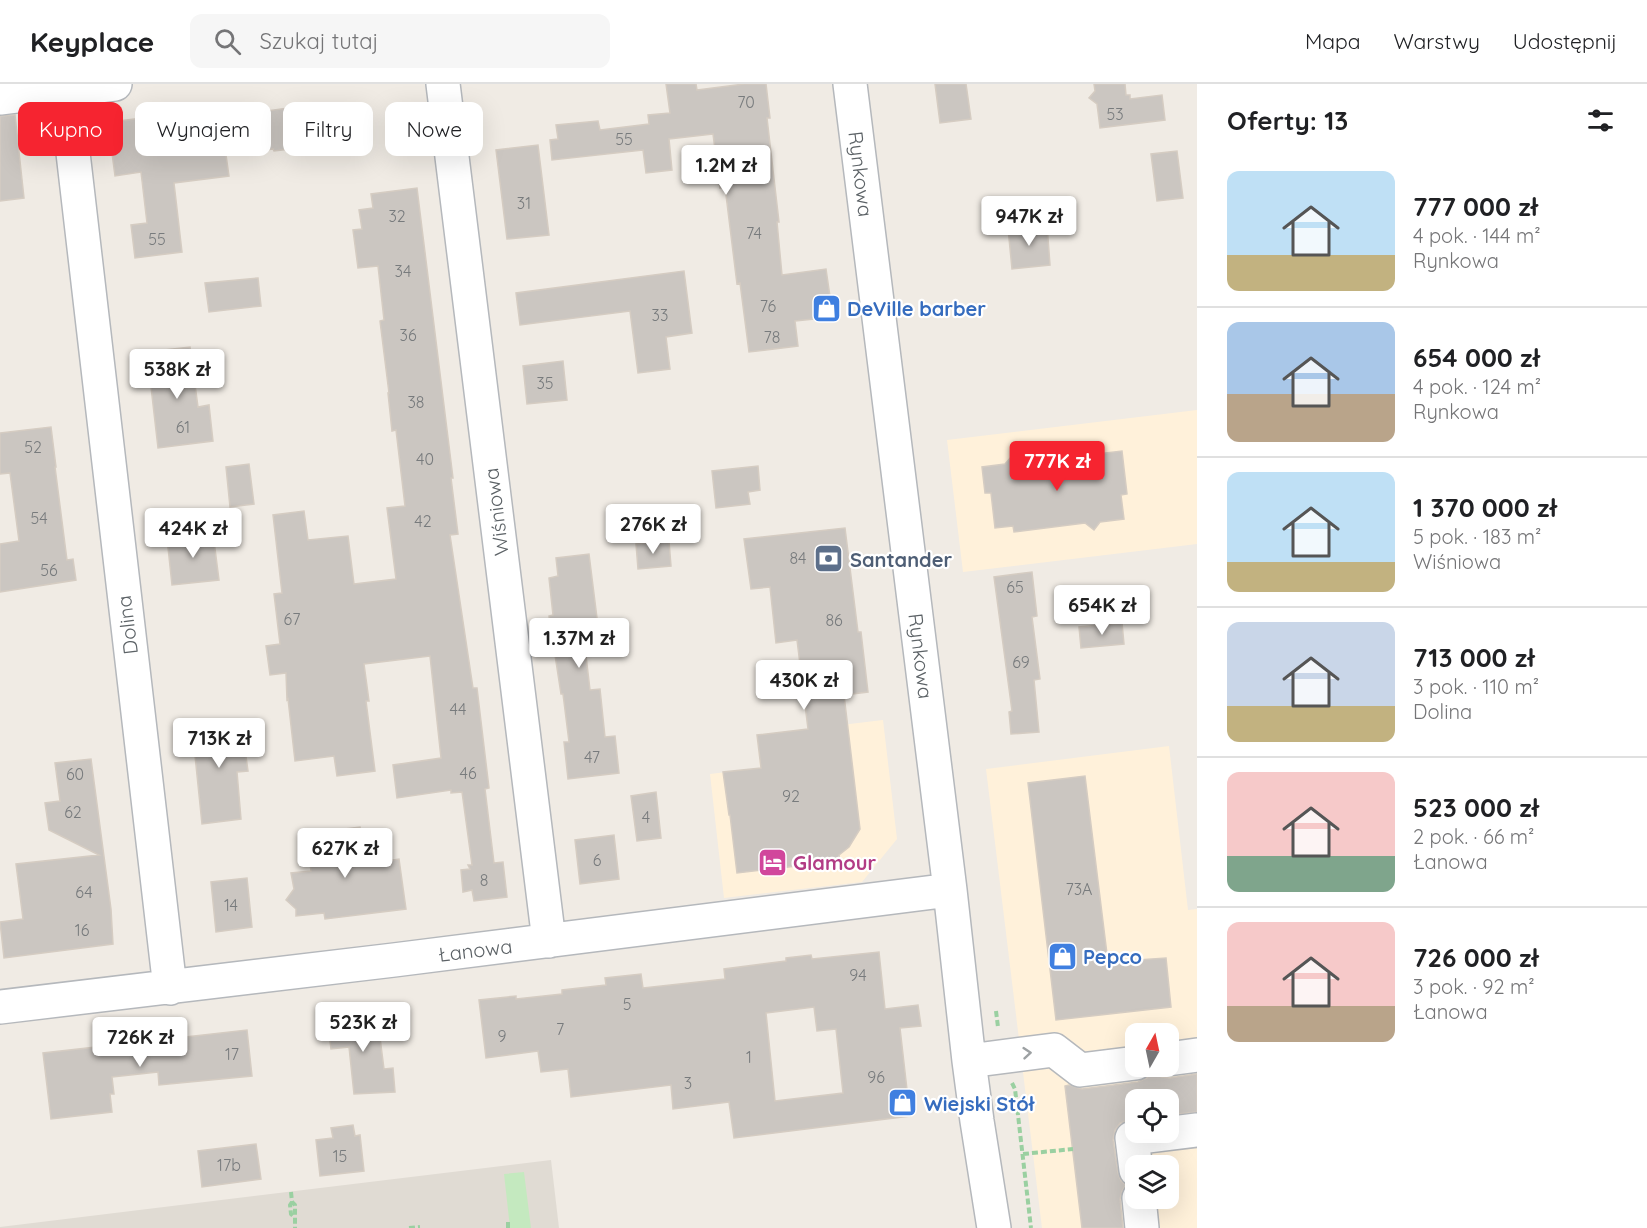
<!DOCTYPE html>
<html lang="pl">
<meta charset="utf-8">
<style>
:root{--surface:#fff;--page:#f6f6f6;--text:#202124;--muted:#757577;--line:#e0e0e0;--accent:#f62430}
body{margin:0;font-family:Quicksand,sans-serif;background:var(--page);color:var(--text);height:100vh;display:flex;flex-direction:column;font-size:22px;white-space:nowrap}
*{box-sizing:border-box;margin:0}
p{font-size:20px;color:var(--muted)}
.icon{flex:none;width:33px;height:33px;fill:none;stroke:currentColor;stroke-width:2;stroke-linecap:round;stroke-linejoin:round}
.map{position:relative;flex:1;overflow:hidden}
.details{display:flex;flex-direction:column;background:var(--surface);width:450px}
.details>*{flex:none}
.top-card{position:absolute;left:18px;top:18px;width:570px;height:54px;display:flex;gap:12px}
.needle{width:39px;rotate:9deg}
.buttons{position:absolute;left:1125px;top:939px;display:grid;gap:12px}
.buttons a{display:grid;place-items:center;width:54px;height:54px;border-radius:12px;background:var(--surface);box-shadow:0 6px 24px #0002;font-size:30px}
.price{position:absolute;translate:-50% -51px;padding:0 14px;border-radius:6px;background:#fff;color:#222;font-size:20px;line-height:39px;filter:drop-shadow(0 2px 3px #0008)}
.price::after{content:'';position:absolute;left:50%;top:36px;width:18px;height:14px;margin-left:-9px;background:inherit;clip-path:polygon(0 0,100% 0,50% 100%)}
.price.active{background:var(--accent);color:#fff}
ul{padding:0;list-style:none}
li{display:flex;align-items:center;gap:18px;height:150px;padding:0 30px}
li+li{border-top:2px solid var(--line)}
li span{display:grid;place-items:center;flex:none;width:168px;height:120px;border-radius:12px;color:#555}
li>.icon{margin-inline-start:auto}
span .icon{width:72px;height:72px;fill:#fffc;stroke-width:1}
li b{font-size:26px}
h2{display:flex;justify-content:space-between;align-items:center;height:72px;padding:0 30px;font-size:26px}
.chip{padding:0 21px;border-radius:12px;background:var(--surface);box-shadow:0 6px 24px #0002;font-size:21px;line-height:54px}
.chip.active{background:var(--accent);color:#fff}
header{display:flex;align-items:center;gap:36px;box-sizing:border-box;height:84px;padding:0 30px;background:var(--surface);border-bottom:2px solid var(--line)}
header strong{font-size:28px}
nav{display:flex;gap:33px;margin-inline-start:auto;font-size:21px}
.search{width:420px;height:54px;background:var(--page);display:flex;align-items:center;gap:15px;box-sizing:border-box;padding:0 21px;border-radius:12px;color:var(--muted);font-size:22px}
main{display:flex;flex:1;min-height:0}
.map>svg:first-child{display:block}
</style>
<header>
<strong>Keyplace</strong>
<div class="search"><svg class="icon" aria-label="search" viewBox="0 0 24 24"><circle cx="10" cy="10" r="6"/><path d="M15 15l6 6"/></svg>Szukaj tutaj</div>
<nav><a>Mapa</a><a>Warstwy</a><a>Udostępnij</a></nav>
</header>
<main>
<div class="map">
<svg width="1197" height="1144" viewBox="0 0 1197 1144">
<rect width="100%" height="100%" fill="#f0ebe4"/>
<path fill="#fff1da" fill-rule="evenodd" d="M1197,326V460L963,488L947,356Z
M883,636L897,755L862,798L724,814L710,690L760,684L757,651Z
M1169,662L1188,826L1197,825V1144H1042L986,685ZM1136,950H1168V982H1136ZM1136,1016H1168V1048H1136ZM1136,1082H1168V1114H1136Z"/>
<path fill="#e0dbd3" d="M551,1076L559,1144H0V1143Z"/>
<path fill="#c4e9bf" d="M524,1088L531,1144H510L504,1090Z"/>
<path fill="#cbc6c1" stroke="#d5ccc2" stroke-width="1.5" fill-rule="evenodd" d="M666,0H696L697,6L744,0H766L770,34H767L779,138H777L782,191L826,185L833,233L795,237L798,262L749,268L740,199L737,200L725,103L720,104L713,50L669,55L672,86L646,89L643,66L552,76L550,56L558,55L556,41L598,37L600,46L649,40L648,31L670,29Z
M935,0H966L971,35L940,39Z
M1094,0H1125L1126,11H1130V15L1162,11L1165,36L1100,44L1097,20L1089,14L1095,7Z
M295,23L299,64L274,67L273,65L226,71L229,92L174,99L182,168L135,174L131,141L147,139L141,88L115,92L110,54L121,53L119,37L158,32L160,47L246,36L245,30Z
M15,31L24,114L0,117V32Z
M538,61L549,151L507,155L496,66Z
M1177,67L1183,114L1157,117L1151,70Z
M417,104L453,394H451L458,450L450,451L473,604H477L489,704L485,705L494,779L503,778L507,813L474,817L472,806L463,808L461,786L470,785L468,781H472L462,708L451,709V706L397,714L393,681L441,674L430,572L364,580L369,617H366L375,687L337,692L334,672L295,677L288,615L287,616L286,589L270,591L266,562L280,560L274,510L282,509L273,431L304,427L308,456L348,452L354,500L396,495L387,424L405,422L396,346L392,347L388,309H389L380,237L384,236L378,182L358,184L353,146L362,145L359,126L373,124L371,110Z
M1047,141L1050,181L1012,185L1008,144Z
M684,187L692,249L666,253L670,285L638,289L630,227L520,241L516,209Z
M258,194L261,222L209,228L205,199Z
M190,263L198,323L209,321L213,357L158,364L147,268Z
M563,277L567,316L527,320L523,282Z
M51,343L56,383H55L67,476L73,475L76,496L0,508V460L19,457L10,389L0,390V349Z
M1122,367L1127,410L1121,411L1124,435L1100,438L1094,446L1085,439L1014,448L1013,442L995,444L991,409H985L982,383L1005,380L1012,372L1020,379Z
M249,380L254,420L230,423L226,383Z
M758,382L760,406L748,408L750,420L716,424L712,387Z
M845,444L858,548H861L868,608L844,611L860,745L849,763L839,771L840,777L737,789L730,731H729L723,688L761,684L757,651L808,645L797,556L776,559L770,503L751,505L744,455Z
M213,449L219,496L172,501L167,454Z
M669,457L671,482L638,485L636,460Z
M589,470L600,558L598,559L599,561L585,563L590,606L600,605L605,653L615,652L619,689L568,695L564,658H569L563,610H561L549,532L553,531L549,494L558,492L556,474Z
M1032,488L1037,532L1032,533L1040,595L1034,596L1039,648L1011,650L1009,628L1012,627L994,493Z
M1122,539L1124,560L1081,564L1079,543Z
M241,636L248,687L237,688L241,735L202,740L192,642Z
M91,675L111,825L113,860L4,874L0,838L23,835L16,780L99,771L49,746L45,719L60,717L55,679Z
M1085,692L1108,878L1166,874L1171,923L1056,936L1028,699Z
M656,708L661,754L637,757L631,712Z
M360,743L365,780L399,775L406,825L325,835L324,829L296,832V825L286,816L294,805L291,789L311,787L306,750Z
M614,751L619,795L580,800L575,756Z
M247,794L252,843L216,848L211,798Z
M879,868L885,925L918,921L921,942L900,944L910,1032L734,1054L729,1018L673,1025L671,1001L571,1013L568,985L541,988L538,967L486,974L479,916L516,912V915L562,910V906L606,901L605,894L641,890L643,904L725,895L724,885L786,877V874L811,871L812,875ZM814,923L817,947L836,945L843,1009L775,1017L766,929Z
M377,930L384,985L393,984L395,1008L354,1010L349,963L331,965L327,935Z
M247,946L252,992L159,1001L158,988L112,993L114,1010H110L112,1028L51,1035L43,969Z
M1158,990L1161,993L1170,994L1197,990V1028L1168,1031V1016H1136V1035L1120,1039L1115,1046L1113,1056L1118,1089L1121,1097L1126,1101L1122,1107L1120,1115L1123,1144H1082L1065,1002L1069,1001L1082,1005L1138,998L1147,994L1149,991Z
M353,1041L355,1052L360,1051L364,1087L320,1092L316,1056L333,1054L331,1044Z
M256,1060L261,1095L202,1103L198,1067Z"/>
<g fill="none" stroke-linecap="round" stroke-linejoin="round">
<defs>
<path id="minor" d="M65,0L170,904
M443,0L549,857
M850,0L950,806L969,977L977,1037L994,1144
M0,14L115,0
M0,923L394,876L950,806
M1168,975L1197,971
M969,977L1054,966L1080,986L1136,979
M1136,1086L1132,1054L1197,1046
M1139,1114L1142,1144"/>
</defs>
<use href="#minor" stroke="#b5b8bc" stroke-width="36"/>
<path stroke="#9ad0a1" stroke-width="4" stroke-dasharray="6 3" stroke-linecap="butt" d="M996,927L998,943
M1012,999L1015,1005L1031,1144
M1023,1070L1073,1065
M291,1108L292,1118L295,1121V1144
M292,1118L290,1121L291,1130L294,1133
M508,1138V1144
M409,1144L420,1143"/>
<use href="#minor" stroke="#fff" stroke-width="33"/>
</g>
<defs><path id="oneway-chevron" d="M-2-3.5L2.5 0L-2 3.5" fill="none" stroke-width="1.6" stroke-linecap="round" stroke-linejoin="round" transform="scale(1.5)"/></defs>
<use stroke="#9da1a3" href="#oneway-chevron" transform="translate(1027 969) rotate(-5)"/>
<defs>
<symbol id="shop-square" viewBox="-11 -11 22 22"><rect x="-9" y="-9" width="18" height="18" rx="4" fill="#3f7fe0" stroke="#fff"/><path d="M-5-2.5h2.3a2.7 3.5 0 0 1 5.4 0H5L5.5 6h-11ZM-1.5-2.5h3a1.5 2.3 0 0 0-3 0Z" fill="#fff"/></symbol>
<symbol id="bank-square" viewBox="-11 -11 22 22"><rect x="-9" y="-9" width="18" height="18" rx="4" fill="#5c6f8a" stroke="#fff"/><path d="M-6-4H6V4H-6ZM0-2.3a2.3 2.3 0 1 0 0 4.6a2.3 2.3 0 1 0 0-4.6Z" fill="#fff"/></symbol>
<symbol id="hotel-square" viewBox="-11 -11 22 22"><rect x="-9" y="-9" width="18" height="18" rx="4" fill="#d1479c" stroke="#fff"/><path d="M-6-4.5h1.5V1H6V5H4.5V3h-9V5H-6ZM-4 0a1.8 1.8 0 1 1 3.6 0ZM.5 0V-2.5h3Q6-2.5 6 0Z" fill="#fff"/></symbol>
</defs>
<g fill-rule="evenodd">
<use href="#shop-square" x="810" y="208" width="33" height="33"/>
<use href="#bank-square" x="812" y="458" width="33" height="33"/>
<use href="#hotel-square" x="756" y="762" width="33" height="33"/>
<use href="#shop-square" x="1046" y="856" width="33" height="33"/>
<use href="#shop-square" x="886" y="1002" width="33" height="33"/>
</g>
<g text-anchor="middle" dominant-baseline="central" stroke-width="4.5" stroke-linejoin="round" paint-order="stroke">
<g font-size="16" fill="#787b7d">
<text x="746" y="18">70</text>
<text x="1115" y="30">53</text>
<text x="624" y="55">55</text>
<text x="524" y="119">31</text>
<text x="397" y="132">32</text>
<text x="754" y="149">74</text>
<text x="157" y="155">55</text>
<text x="403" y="187">34</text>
<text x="768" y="222">76</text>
<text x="660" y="231">33</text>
<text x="408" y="251">36</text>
<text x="772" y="253">78</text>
<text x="545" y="299">35</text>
<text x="416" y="318">38</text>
<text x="183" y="343">61</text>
<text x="33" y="363">52</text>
<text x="425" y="375">40</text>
<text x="39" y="434">54</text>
<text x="423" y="437">42</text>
<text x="798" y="474">84</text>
<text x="49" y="486">56</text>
<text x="1015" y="503">65</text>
<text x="292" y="535">67</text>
<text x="834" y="536">86</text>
<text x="1021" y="578">69</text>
<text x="458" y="625">44</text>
<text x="592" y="673">47</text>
<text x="468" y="689">46</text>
<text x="75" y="690">60</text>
<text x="791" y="712">92</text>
<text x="73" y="728">62</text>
<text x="646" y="733">4</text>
<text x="597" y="776">6</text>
<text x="484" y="796">8</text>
<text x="1079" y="805">73A</text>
<text x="84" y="808">64</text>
<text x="231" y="821">14</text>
<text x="82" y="846">16</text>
<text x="858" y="891">94</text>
<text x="627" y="920">5</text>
<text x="560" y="945">7</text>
<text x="502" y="952">9</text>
<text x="232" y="970">17</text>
<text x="749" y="973">1</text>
<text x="876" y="993">96</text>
<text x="688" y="999">3</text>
<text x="340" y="1072">15</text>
<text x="229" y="1081">17b</text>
</g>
<g font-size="20" fill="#5c6266" stroke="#fff">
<text transform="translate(861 90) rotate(83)">Rynkowa</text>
<text transform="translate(496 428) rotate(-97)">Wiśniowa</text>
<text transform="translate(127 541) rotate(-97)">Dolina</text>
<text transform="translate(921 572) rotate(83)">Rynkowa</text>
<text transform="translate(475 866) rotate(-7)">Łanowa</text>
</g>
<g font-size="20" font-weight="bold" fill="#366cbe" stroke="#fff" text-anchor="start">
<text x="847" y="224">DeVille barber</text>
<text x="1083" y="872">Pepco</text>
<text x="924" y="1019">Wiejski Stół</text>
</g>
<g font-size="20" font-weight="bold" fill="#4e5e75" stroke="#fff" text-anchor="start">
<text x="850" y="475">Santander</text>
</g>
<g font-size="20" font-weight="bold" fill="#b23c85" stroke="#fff" text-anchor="start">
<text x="793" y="778">Glamour</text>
</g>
</g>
</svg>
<div class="buttons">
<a><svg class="needle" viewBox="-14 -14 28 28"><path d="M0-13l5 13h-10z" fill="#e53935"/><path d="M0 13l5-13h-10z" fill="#757577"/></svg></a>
<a><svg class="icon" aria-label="locate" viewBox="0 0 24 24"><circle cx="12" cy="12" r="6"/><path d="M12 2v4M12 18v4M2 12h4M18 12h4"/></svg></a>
<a><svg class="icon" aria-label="layers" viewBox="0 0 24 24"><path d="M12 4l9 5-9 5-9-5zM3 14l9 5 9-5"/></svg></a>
</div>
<b class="price" style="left:726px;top:112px">1.2M zł</b>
<b class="price" style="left:1029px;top:163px">947K zł</b>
<b class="price" style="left:177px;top:316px">538K zł</b>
<b class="price active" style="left:1057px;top:408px">777K zł</b>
<b class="price" style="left:653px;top:471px">276K zł</b>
<b class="price" style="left:193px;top:475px">424K zł</b>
<b class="price" style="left:1102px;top:552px">654K zł</b>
<b class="price" style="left:579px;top:585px">1.37M zł</b>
<b class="price" style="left:804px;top:627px">430K zł</b>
<b class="price" style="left:219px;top:685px">713K zł</b>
<b class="price" style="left:345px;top:795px">627K zł</b>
<b class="price" style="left:363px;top:969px">523K zł</b>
<b class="price" style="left:140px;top:984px">726K zł</b>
<div class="top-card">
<a class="chip active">Kupno</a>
<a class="chip">Wynajem</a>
<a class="chip">Filtry</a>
<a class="chip">Nowe</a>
</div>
</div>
<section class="details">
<h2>Oferty: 13<svg class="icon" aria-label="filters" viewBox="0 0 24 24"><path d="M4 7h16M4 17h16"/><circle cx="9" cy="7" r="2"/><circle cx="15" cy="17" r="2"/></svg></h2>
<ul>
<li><span style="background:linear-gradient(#bfe0f5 70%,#c2b280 0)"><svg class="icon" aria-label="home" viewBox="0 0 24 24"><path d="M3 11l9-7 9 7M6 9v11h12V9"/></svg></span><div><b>777 000 zł</b><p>4 pok. · 144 m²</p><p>Rynkowa</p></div></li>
<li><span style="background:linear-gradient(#a9c7e8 60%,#b9a48a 0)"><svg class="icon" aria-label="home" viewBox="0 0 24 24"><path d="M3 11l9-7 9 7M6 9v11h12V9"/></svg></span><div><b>654 000 zł</b><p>4 pok. · 124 m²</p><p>Rynkowa</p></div></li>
<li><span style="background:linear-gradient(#bfe0f5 75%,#c2b280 0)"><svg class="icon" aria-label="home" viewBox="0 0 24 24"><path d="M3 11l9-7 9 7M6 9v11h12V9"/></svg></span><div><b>1 370 000 zł</b><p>5 pok. · 183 m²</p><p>Wiśniowa</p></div></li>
<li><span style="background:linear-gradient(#c9d6e8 70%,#c2b280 0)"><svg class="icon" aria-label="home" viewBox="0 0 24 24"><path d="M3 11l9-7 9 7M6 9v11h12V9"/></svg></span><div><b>713 000 zł</b><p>3 pok. · 110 m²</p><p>Dolina</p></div></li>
<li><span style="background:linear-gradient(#f6c9c9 70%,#7fa58c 0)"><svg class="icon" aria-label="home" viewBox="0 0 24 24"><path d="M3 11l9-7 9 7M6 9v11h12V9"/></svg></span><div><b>523 000 zł</b><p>2 pok. · 66 m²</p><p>Łanowa</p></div></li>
<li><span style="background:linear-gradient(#f6c9c9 70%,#b9a48a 0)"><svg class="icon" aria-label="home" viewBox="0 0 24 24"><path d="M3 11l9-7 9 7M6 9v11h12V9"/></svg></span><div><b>726 000 zł</b><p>3 pok. · 92 m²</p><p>Łanowa</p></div></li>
</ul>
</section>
</main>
